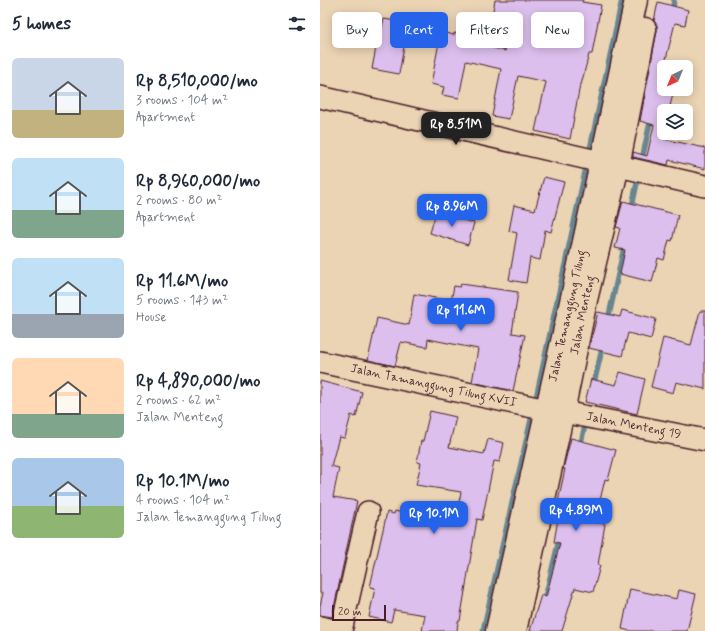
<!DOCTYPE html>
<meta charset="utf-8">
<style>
:root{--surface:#fff;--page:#f6f6f7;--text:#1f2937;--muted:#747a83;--accent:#2563eb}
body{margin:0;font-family:Mynerve,sans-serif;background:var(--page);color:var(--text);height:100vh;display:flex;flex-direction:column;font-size:15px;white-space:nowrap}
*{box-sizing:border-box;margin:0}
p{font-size:13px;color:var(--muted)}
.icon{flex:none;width:22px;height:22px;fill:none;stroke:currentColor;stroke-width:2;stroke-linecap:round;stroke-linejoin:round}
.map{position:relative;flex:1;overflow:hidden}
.sheet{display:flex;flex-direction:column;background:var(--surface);width:320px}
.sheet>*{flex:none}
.guide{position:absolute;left:12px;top:12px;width:313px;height:36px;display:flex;gap:8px}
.needle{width:26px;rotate:223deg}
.fabs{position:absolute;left:337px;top:60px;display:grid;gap:8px}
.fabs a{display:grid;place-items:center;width:36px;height:36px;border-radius:6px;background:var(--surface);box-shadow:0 2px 10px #0003;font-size:20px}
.scale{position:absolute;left:12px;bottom:10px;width:54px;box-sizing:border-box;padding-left:4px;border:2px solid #4a1f2b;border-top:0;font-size:11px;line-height:14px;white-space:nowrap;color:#4a1f2b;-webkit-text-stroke:3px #ebd4b4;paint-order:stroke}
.price{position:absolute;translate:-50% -34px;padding:0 9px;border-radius:8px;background:var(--accent);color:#fff;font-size:13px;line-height:26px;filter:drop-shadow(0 1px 2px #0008)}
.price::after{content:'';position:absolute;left:50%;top:24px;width:12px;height:9px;margin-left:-6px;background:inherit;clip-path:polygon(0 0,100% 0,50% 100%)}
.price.on{background:#222;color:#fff}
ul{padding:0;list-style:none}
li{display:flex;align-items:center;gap:12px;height:100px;padding:0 12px}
li span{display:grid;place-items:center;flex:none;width:112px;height:80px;border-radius:6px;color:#555}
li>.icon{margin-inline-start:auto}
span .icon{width:48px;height:48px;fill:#fffc;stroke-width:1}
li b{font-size:17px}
h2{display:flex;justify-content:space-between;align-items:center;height:48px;padding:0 12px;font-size:17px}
.pill{padding:0 14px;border-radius:6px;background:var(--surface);box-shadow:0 2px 10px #0003;font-size:14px;line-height:36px}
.pill.on{background:var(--accent);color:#fff}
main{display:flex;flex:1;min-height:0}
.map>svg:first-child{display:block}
</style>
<main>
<section class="sheet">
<h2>5 homes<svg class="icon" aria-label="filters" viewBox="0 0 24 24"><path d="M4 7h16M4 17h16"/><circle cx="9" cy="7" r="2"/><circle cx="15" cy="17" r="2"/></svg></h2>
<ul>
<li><span style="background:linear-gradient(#c9d6e8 65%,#c2b280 0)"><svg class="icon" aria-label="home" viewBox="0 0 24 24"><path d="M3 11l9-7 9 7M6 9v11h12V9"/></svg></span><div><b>Rp 8,510,000/mo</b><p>3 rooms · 104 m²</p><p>Apartment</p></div></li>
<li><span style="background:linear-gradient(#bfe0f5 65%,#7fa58c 0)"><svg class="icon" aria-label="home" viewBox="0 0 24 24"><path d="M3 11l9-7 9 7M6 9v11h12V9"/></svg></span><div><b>Rp 8,960,000/mo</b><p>2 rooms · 80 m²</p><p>Apartment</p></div></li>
<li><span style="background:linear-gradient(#bfe0f5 70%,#9aa5b1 0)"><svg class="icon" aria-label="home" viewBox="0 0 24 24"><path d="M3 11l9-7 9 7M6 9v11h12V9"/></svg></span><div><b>Rp 11.6M/mo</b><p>5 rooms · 143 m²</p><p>House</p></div></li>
<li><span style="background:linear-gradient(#ffd9b3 70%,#7fa58c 0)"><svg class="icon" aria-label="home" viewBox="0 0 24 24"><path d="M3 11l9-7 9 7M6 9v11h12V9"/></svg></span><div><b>Rp 4,890,000/mo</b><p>2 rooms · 62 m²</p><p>Jalan Menteng</p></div></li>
<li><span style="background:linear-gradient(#a9c7e8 60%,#8fb573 0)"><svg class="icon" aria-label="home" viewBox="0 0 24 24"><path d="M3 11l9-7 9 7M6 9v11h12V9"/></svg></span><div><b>Rp 10.1M/mo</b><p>4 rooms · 104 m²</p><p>Jalan Temanggung Tilung</p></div></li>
</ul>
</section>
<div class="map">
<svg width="385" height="631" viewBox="0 0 385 631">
<rect width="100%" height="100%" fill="#ebd4b4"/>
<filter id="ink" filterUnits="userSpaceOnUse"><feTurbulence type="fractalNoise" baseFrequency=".025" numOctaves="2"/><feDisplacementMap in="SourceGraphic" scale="8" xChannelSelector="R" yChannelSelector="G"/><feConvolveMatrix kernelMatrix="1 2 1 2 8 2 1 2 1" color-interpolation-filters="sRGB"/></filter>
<g filter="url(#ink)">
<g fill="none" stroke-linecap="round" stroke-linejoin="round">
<path stroke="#678690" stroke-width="5.5" d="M352,13L354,0
M269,154L302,0
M311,211L331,118
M288,320L305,243
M273,387L283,345
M215,403L267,163
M260,447L266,421
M224,603L240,536
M163,631L213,411"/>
</g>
<path fill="#dcbfed" stroke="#4a1f2b" d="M175,0H263L262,2L281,5L272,54H269L261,85H260L250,139L215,131L226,82L198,76L189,119L172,116L181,69L146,61L139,98L122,95L124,87L111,84L121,32L134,35V33L151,36L150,42L185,51L192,20L172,16Z
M338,2L368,10L365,25L355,23L344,67V89H354L349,111H344V139L385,148V169L349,160L348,165L313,157V152L327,156L334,125L320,121L337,31V25L334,21Z
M64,19L82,22L79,35L86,36L79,74L52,69L59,31H61Z
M224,177L244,182L231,232L225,230L220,260L210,258L206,283L189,280L197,233L189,231L194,205L215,210Z
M303,201L358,215L352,241L349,240L344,260L338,258L332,282L300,274L305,250L295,248L300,228L296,227Z
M116,212L154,223L148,245L110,233Z
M141,284L198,292L192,333L205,335L193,391L152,382L158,349L108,339L107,347L81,342L75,366L48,360L57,318L89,325L94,294L131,301L134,286L140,287Z
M302,310L336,319L331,339L308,333L302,356L269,348L278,312L300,317Z
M380,311H385V389L356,382L353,393L331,387L343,338L371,345Z
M300,372L325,379L317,414L265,402L271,379L296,385Z
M0,381L42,392L36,417L31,415L25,438L19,437L11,466L19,468L13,497L37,501L12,617L0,615V606L3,593H0Z
M110,411L136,417L129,447L164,454L168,439L184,443L180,462L174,461L162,520L157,519L140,621H138L137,631H102L105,615L74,610L71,622L49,617L55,588L50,587L67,512L74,514L75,511L90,515L135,522L141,492L96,485L101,463L97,462L101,441H103Z
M251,438L296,450L288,480L285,479L275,522L285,524L278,565L280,566L273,592L255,588L242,631H210L221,595L226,597L240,543L234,542L240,507L237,506L245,469H243Z
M310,589L357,599L359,590L376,594L367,631H310L302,629Z"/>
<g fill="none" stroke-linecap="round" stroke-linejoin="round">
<defs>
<g id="minor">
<path d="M0,97L385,186"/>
<path id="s1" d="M0,362L227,410"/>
<path id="s2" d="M243,412L385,440"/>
<path d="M0,627L19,631"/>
<path d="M21,631L48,512"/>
</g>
<g id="tertiary">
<path id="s3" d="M177,631L253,293L316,0"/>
<path id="s4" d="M195,631L243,412L266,300L298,166L325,29"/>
</g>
</defs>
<use href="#minor" stroke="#4a1f2b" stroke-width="24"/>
<use href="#tertiary" stroke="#4a1f2b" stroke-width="25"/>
<use href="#minor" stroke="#ebd4b4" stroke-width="21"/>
<use href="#tertiary" stroke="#ebd4b4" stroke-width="22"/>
</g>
</g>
<g text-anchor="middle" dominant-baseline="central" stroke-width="3" stroke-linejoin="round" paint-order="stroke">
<g font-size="12" fill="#4a1f2b" stroke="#ebd4b4">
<text stroke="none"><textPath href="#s3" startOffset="323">Jalan Temanggung Tilung</textPath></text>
<text stroke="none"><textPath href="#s4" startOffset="323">Jalan Menteng</textPath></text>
<text stroke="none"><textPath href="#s1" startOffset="116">Jalan Tamanggung Tilung XVII</textPath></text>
<text stroke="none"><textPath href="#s2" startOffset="72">Jalan Menteng 19</textPath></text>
</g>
</g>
</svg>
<div class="fabs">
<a><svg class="needle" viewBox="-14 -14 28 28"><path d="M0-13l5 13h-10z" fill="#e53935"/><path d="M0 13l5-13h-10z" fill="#747a83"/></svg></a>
<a><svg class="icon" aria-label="layers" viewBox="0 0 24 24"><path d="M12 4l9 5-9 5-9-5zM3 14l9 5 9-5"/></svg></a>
</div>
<div class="scale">20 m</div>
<b class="price on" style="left:136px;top:146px">Rp 8.51M</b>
<b class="price" style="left:132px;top:228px">Rp 8.96M</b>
<b class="price" style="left:141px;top:332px">Rp 11.6M</b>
<b class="price" style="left:256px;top:532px">Rp 4.89M</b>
<b class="price" style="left:114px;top:535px">Rp 10.1M</b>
<div class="guide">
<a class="pill">Buy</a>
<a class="pill on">Rent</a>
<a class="pill">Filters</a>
<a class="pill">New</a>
</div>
</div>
</main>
